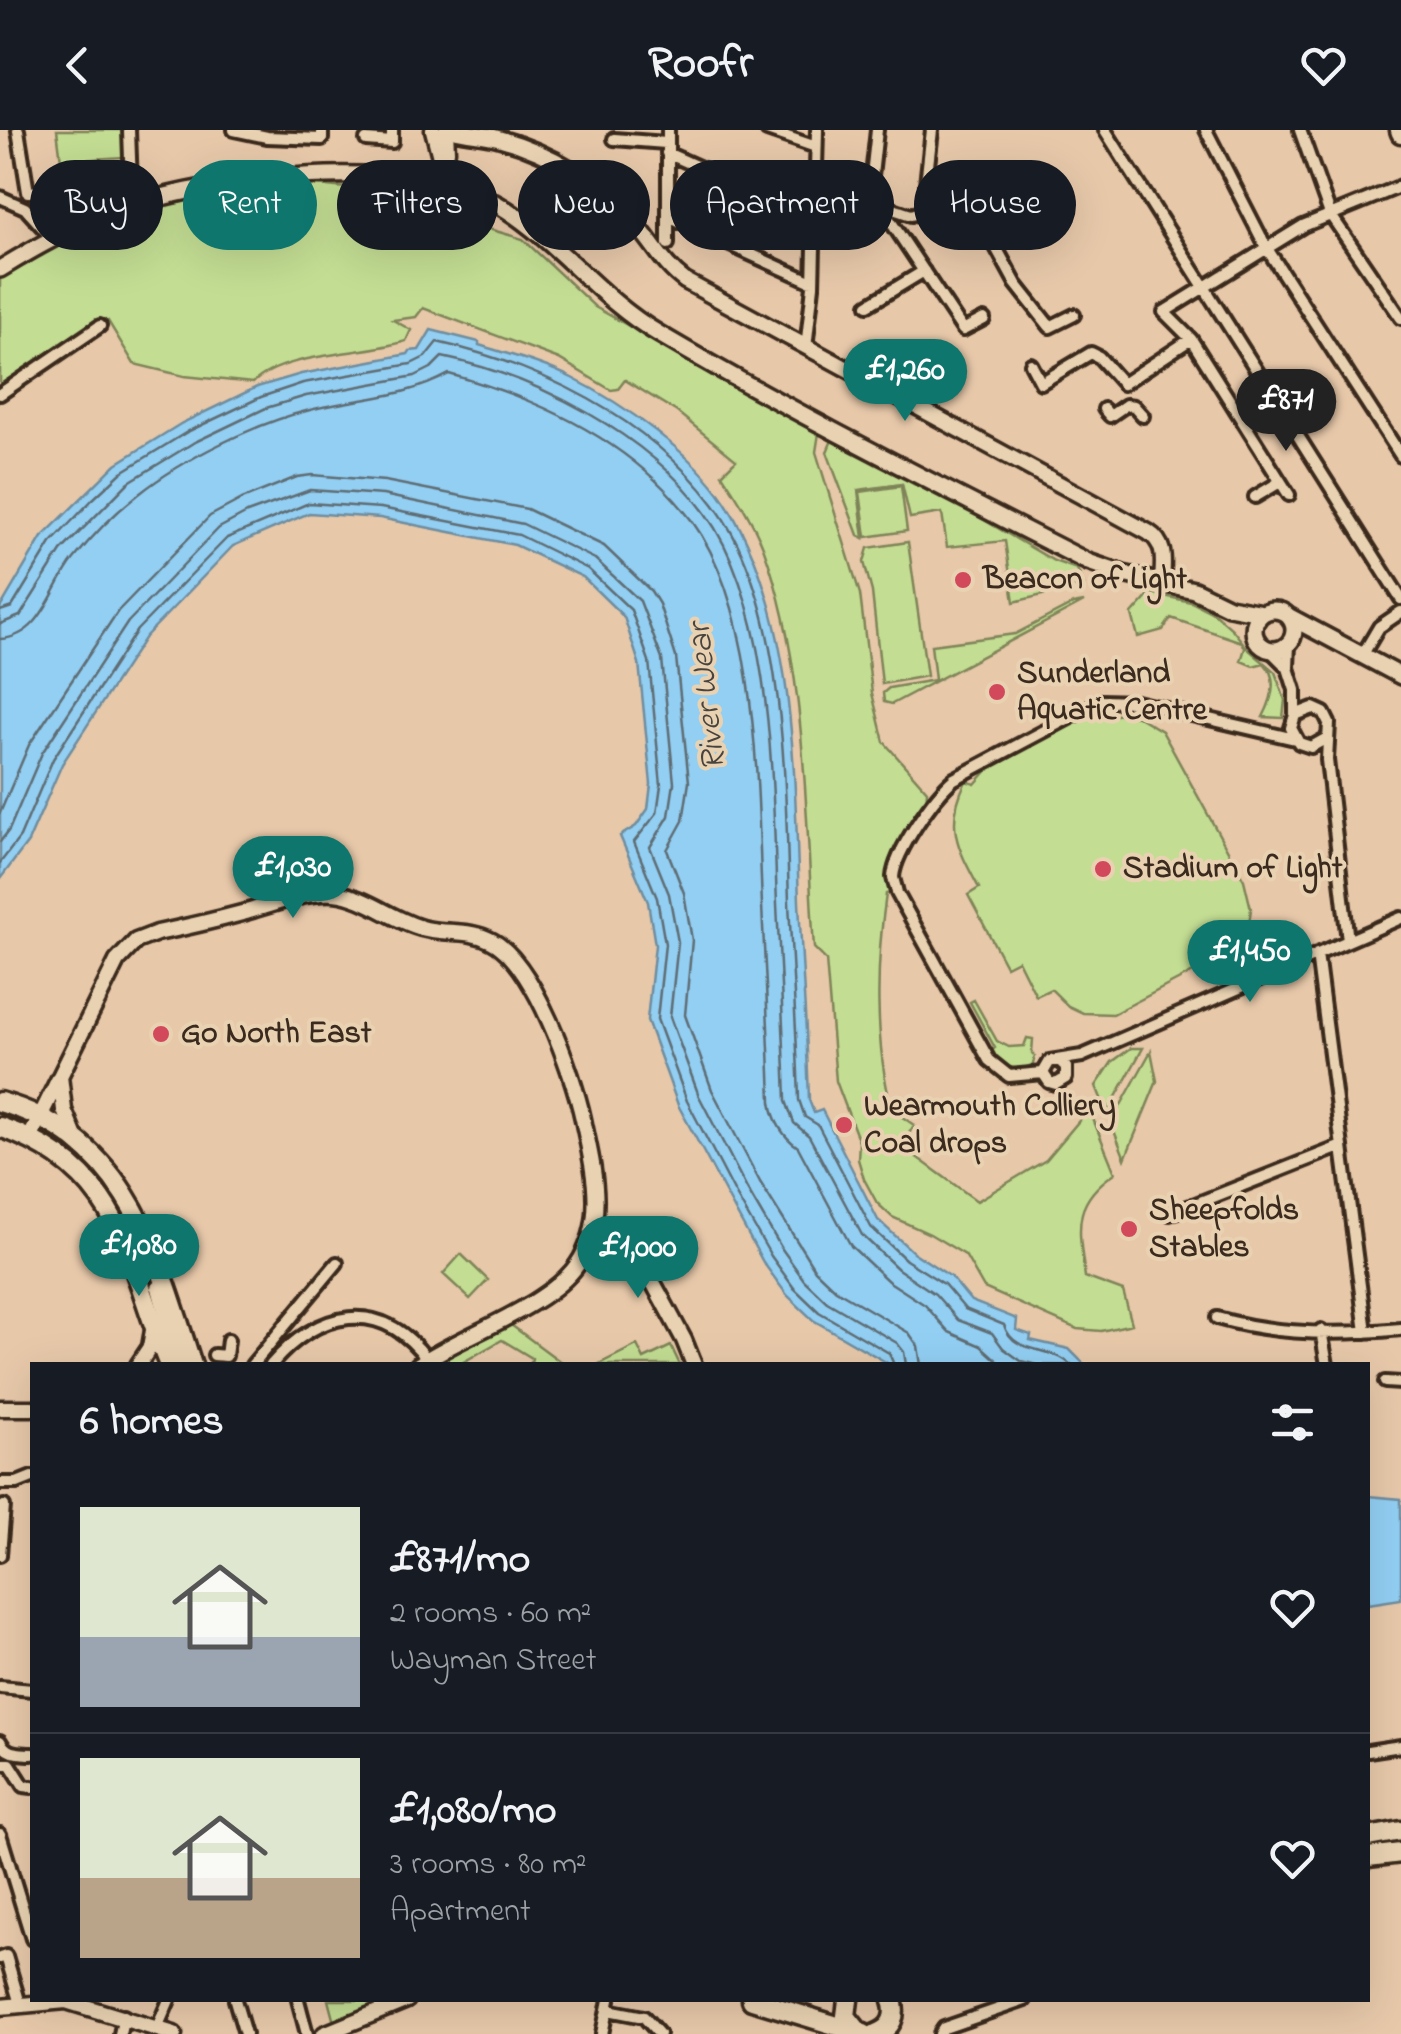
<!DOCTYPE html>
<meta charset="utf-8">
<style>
:root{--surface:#171b24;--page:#20242c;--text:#f1f3f6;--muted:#9ea1a6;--line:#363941;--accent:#0f766e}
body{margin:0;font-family:"Indie Flower",sans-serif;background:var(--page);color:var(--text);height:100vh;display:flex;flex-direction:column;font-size:38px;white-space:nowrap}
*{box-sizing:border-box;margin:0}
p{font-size:32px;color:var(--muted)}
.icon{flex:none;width:55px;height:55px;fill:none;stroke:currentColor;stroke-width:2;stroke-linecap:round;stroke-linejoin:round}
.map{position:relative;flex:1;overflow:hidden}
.drawer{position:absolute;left:30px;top:1232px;width:1340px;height:640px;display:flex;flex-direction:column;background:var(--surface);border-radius:0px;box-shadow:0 10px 40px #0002}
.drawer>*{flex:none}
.hud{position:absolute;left:30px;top:30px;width:1342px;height:90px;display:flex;gap:20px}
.price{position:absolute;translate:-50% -85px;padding:0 22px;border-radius:35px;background:var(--accent);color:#fff;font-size:32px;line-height:65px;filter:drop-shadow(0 2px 5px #0008)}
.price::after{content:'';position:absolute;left:50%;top:60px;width:30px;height:22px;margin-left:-15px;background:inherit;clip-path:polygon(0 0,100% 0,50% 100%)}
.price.on{background:#222;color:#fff}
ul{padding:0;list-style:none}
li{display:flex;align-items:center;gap:30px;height:250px;padding:0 50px}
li+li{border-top:2px solid var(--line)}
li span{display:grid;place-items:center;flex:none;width:280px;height:200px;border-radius:0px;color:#555}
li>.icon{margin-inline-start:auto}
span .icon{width:120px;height:120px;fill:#fffc;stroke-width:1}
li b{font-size:42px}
h2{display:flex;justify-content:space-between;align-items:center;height:120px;padding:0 50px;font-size:42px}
.chip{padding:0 35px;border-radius:45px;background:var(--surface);box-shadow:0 10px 40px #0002;font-size:35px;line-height:90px}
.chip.on{background:var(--accent);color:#fff}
header{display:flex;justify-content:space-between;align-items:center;height:130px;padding:0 50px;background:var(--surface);font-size:45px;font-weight:700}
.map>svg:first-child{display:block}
</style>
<header><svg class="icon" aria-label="back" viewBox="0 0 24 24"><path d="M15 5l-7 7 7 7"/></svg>Roofr<svg class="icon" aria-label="heart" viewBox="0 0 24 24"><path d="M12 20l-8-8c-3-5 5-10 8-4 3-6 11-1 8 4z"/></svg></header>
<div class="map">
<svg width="1401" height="1904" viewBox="0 0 1401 1904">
<rect width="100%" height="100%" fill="#e7c8a9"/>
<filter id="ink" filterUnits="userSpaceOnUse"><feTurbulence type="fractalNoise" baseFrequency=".01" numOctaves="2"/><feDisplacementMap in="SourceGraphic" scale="20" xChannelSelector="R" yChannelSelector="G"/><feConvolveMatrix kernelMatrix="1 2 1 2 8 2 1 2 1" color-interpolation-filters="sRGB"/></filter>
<g filter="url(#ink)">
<path fill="#c3dd93" stroke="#7f8458" stroke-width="2.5" d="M57,0H122L124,27L61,31Z
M315,55L347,58L523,109L595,177L819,303L816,322L860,464L872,563L884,612L927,661L926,675L890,746L891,763L886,764C876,832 874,913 892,980L914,995L905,1010L911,1023L977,1071L1046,1030L1089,979L1115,1043C1070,1073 1079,1100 1085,1147L1123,1161L1132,1194L1101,1201L1077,1199L984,1158L965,1125L930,1104L892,1087L877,1073L864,1049L858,1029L859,1012L836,951L826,830L814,818C805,689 808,538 763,417C753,391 737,367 722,344L736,330L677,282L625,250L618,259L611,260L559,229L423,178L416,187L393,190L411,200L406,211C363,225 284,222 253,253L184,246L134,234L108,191L0,264V148C99,83 199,62 315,55Z
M832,310L972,383L1054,431L1077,439L1084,455L1014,472L1005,411L947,417L942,383L910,388L902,354L858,360L864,408L858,405L827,322Z
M901,356L907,401L866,407L860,362Z
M908,412L927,546L882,554L872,462L864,432L868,418Z
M1151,463L1191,472L1215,484L1232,499L1248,519L1275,542L1285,570L1283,588L1263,587C1272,570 1279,548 1264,533L1253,536L1241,531L1245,518L1242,512L1171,488L1163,500L1138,507L1132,484Z
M1084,472L892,574L884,572L883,563L889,558L935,550L931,515L1015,504L1073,474Z
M1094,581L1098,588L1122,584L1137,586L1162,601L1244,750L1251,779L1249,794L1233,820L1220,828L1113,884L1083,883L1068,876L1051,859L1036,866L1018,830L1006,836L968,765L979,758C958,719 944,695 966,651L975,654L991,636Z
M974,870L997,911L1009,917L1024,916L1027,908L1033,909L1032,923L1035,926L1033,934C1017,944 1001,936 991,921L995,918L970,872Z
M1131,918H1143L1107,983L1096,956L1112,932Z
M1151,921L1157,951L1125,1029L1111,993Z
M461,1124L488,1150L470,1169L443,1144Z
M511,1195L565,1235H536L531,1232L532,1228L502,1210L458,1235H433Z
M637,1215L644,1229L671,1216L680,1235H597Z
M328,1870H407L336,1900Z"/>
<path fill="#92cff3" stroke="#6f8d9e" stroke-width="2.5" d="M431,200L479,212V215C510,225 543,233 572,248C624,274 693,323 725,372C797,483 794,643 799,772C802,838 807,904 809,970L814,983L822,980L878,1090L913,1122L951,1147L971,1171L1017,1189L1016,1200L1031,1205L1030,1210L1069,1219L1085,1235H891L813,1190L787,1165L763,1132L678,975L647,890L655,815L648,772L620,706L636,696L648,679L651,654L639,533L624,487L583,447L515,415L380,388L309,383L233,416L145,507L62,634L28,712L0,749V478L42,407L116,334L182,293L257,257L301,244L408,224L410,221L419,220Z
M1368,1366L1401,1369V1469L1368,1474Z"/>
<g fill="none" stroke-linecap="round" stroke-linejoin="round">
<path stroke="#5e6c73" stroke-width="2.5" d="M0,481L12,477L51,413L92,370L122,342L187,302L261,267L303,253L411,234L425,227L437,212C539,235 647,287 713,374C787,469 785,656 789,772C792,838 797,904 799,970L805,987L818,995L871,1097L906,1130L944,1154L965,1179L1004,1195C1014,1226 1051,1215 1071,1235
M0,494L20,486L61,421L129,352L193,313L266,278L306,266L415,246L431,238L442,227C535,246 648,304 705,383C775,480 772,658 777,774C780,840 784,905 786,971L794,993L809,1006L862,1105L898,1139L935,1164L958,1190L992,1203L1003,1218L1021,1231L1037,1235
M0,509C43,507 51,457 74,429C92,406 116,382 139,364C183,329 256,293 310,280C358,268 406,268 449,244C540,269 634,313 692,391C760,484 757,663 762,775C765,841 769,906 771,972C774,992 782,1006 798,1017L851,1116L888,1151L925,1175L949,1202L981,1216L1002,1235
M0,683L29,615L118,481L210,386L242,369L297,347L312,345L385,351L527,379L604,416L651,461L659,474L676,527L689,652L683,691L667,720L684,763L692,810L685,885L712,960L760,1052L815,1140L836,1160L909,1203L918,1216L921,1235
M0,712L9,700L42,623L128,492L219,398L247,383L310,360L383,365L523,394L595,429L640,471L662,529L674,653L669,686L650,717L669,764L678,812L670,887L699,966L747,1059L782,1119L804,1150L827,1172L897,1213L904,1222L906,1235
M0,733L20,707L53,629L137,500L227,408L309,373L381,378L519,405L588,439L631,480L649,531L661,655L657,683L634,712L657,768L665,814L657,889L687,971L736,1065L771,1126L794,1158L819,1182L889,1223L894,1235"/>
<defs>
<path id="street" d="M18,0L28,62L131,56L129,0
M234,0L267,7L322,9V0
M767,0L816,17
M1105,0L1401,469
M1206,0L1266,117L1401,326
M1300,0L1330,84L1401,188
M614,9L666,13
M366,10L392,12V0
M667,23L815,89
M98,37L99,57
M816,53L911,85L928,80L934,64L926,54L932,0
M934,64L957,67L975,79L1016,154L1050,197L1074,185
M0,67L25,78L52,108
M869,73L877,0
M886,77L885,83L963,200L984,189
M668,87L812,152
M987,105L1037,73
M668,114V0
M868,175L924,141
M806,218L813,156L817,0
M1031,234L1041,253L1091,223L1099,227L1123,254L1191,209
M0,264L100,196
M1126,275L1134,276L1143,286
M1104,279L1110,286L1126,275
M1289,365L1191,209L1164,182L1303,96L1401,56
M1255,367L1280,352
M1289,514L1288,538L1295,560V585
M1271,521L1288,538
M1363,524L1379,497L1401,482
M1327,608L1311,617L1299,613L1291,598L1295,585L1313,578L1324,583L1329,593L1327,630L1348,811
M1317,824L1366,1202
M1059,930L1066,937V948L1056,954L1049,952L1043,943L1050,931L1082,926L1401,788
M1043,943L1009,946L989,930L897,763C897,761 893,749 893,747C895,721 935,665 954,649L1101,571L1136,572L1295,609
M1170,1084L1342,1016
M1217,1188C1275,1205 1342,1205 1401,1199
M1321,1200L1327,1235
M214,1225L226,1226L228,1210
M252,1235L337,1133
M271,1235C317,1181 380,1166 427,1229
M1385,1252L1401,1253
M0,1353H17L32,1347
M0,1425L4,1376
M0,1557L32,1560
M0,1611C7,1625 18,1623 32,1624
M1368,1621L1401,1616
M0,1634H10L24,1656L32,1657
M0,1704L32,1809
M0,1828L6,1826L20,1874
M235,1870L245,1904
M298,1870L307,1904
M608,1880L644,1887L659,1904
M157,1898L169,1870
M120,1904L124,1886
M602,1904L609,1870
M940,1904L944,1898L1025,1870"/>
<path id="secondary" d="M433,0L441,31
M453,0C468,4 483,4 498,8C552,23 598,51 635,93C653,113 663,135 685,151L1148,402C1167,414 1163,432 1162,452
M440,55L447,21L446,0
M60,946L64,980L77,1012
M29,1009L117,831L136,811L157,803C187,797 216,790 246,782C273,774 306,761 334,763C367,766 394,792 426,799C448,804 470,799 492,811C534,833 573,943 583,989C593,1038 608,1090 577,1135C547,1178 463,1204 418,1235
M594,1092L618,1098L629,1108L684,1210L694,1235
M159,1158L180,1235
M138,1235L150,1217L154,1195
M0,1278H32
M0,1877L66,1871L174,1904
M324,1904L407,1870"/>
<path id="primary" d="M0,139C34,118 70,98 107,84C203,46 418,21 507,80C562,116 601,170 659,204C798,286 944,358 1088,432L1123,444L1194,460L1229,477L1262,483
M1254 500a20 20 0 1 1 40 0a20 20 0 1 1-40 0Z
M1290,487L1401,546"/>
<path id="highway" d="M1400,0L1401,3
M0,972C129,1008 156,1124 192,1235
M0,997C125,1040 126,1131 169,1235
M1368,1707L1401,1701
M1368,1727L1401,1723
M752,1870L864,1904
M848,1870L846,1886L858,1901
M876,1904C892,1898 897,1886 892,1870"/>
</defs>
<use href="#street" stroke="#3b2a1e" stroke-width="18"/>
<use href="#secondary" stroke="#3b2a1e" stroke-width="21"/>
<use href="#primary" stroke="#3b2a1e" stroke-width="22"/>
<use href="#highway" stroke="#3b2a1e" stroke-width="25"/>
<use href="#street" stroke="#e9d2b2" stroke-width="10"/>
<use href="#secondary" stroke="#e9d2b2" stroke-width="14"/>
<use href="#primary" stroke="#e9d2b2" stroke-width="15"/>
<use href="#highway" stroke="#e9d2b2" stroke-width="18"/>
</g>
</g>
<g fill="#d1495b" stroke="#e9d2b2" stroke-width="4">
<circle cx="963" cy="450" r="10"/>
<circle cx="997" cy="562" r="10"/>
<circle cx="1103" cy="739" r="10"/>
<circle cx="161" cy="904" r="10"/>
<circle cx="844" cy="995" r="10"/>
<circle cx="1129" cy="1099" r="10"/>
</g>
<g text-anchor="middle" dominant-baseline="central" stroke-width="8" stroke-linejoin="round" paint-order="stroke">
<g font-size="32" font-weight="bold" fill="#3b2a1e" stroke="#e9d2b2" text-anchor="start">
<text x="983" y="450">Beacon of Light</text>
<text x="1017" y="544">Sunderland<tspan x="1017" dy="37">Aquatic Centre</tspan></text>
<text x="1123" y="739">Stadium of Light</text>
<text x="181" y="904">Go North East</text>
<text x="864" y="977">Wearmouth Colliery<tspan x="864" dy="37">Coal drops</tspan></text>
<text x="1149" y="1081">Sheepfolds<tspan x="1149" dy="37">Stables</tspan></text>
</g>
<g font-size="35" font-style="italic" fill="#48433e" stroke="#e9d2b2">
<text transform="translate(708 567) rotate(-96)">River Wear</text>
</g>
</g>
</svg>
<b class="price" style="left:905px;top:294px">£1,260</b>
<b class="price on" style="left:1286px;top:324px">£871</b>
<b class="price" style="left:293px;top:791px">£1,030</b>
<b class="price" style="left:1250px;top:875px">£1,450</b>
<b class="price" style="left:139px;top:1169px">£1,080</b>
<b class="price" style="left:638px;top:1171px">£1,000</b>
<div class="hud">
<a class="chip">Buy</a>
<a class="chip on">Rent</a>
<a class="chip">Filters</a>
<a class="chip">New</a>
<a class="chip">Apartment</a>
<a class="chip">House</a>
</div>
<section class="drawer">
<h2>6 homes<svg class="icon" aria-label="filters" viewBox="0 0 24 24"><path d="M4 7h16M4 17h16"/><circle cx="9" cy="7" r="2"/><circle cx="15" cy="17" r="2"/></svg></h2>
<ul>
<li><span style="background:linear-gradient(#dfe7d0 65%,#9aa5b1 0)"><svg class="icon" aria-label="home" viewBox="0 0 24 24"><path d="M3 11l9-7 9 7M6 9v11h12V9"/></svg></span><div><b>£871/mo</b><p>2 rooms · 60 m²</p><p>Wayman Street</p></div><svg class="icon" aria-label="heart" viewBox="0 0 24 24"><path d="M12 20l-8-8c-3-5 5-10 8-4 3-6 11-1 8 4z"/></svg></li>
<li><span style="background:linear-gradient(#dfe7d0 60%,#b9a48a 0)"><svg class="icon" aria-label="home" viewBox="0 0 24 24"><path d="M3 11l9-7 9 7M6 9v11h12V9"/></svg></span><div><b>£1,080/mo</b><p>3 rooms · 80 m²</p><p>Apartment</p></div><svg class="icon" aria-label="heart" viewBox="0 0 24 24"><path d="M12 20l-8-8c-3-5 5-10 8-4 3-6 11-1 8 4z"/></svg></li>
</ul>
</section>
</div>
